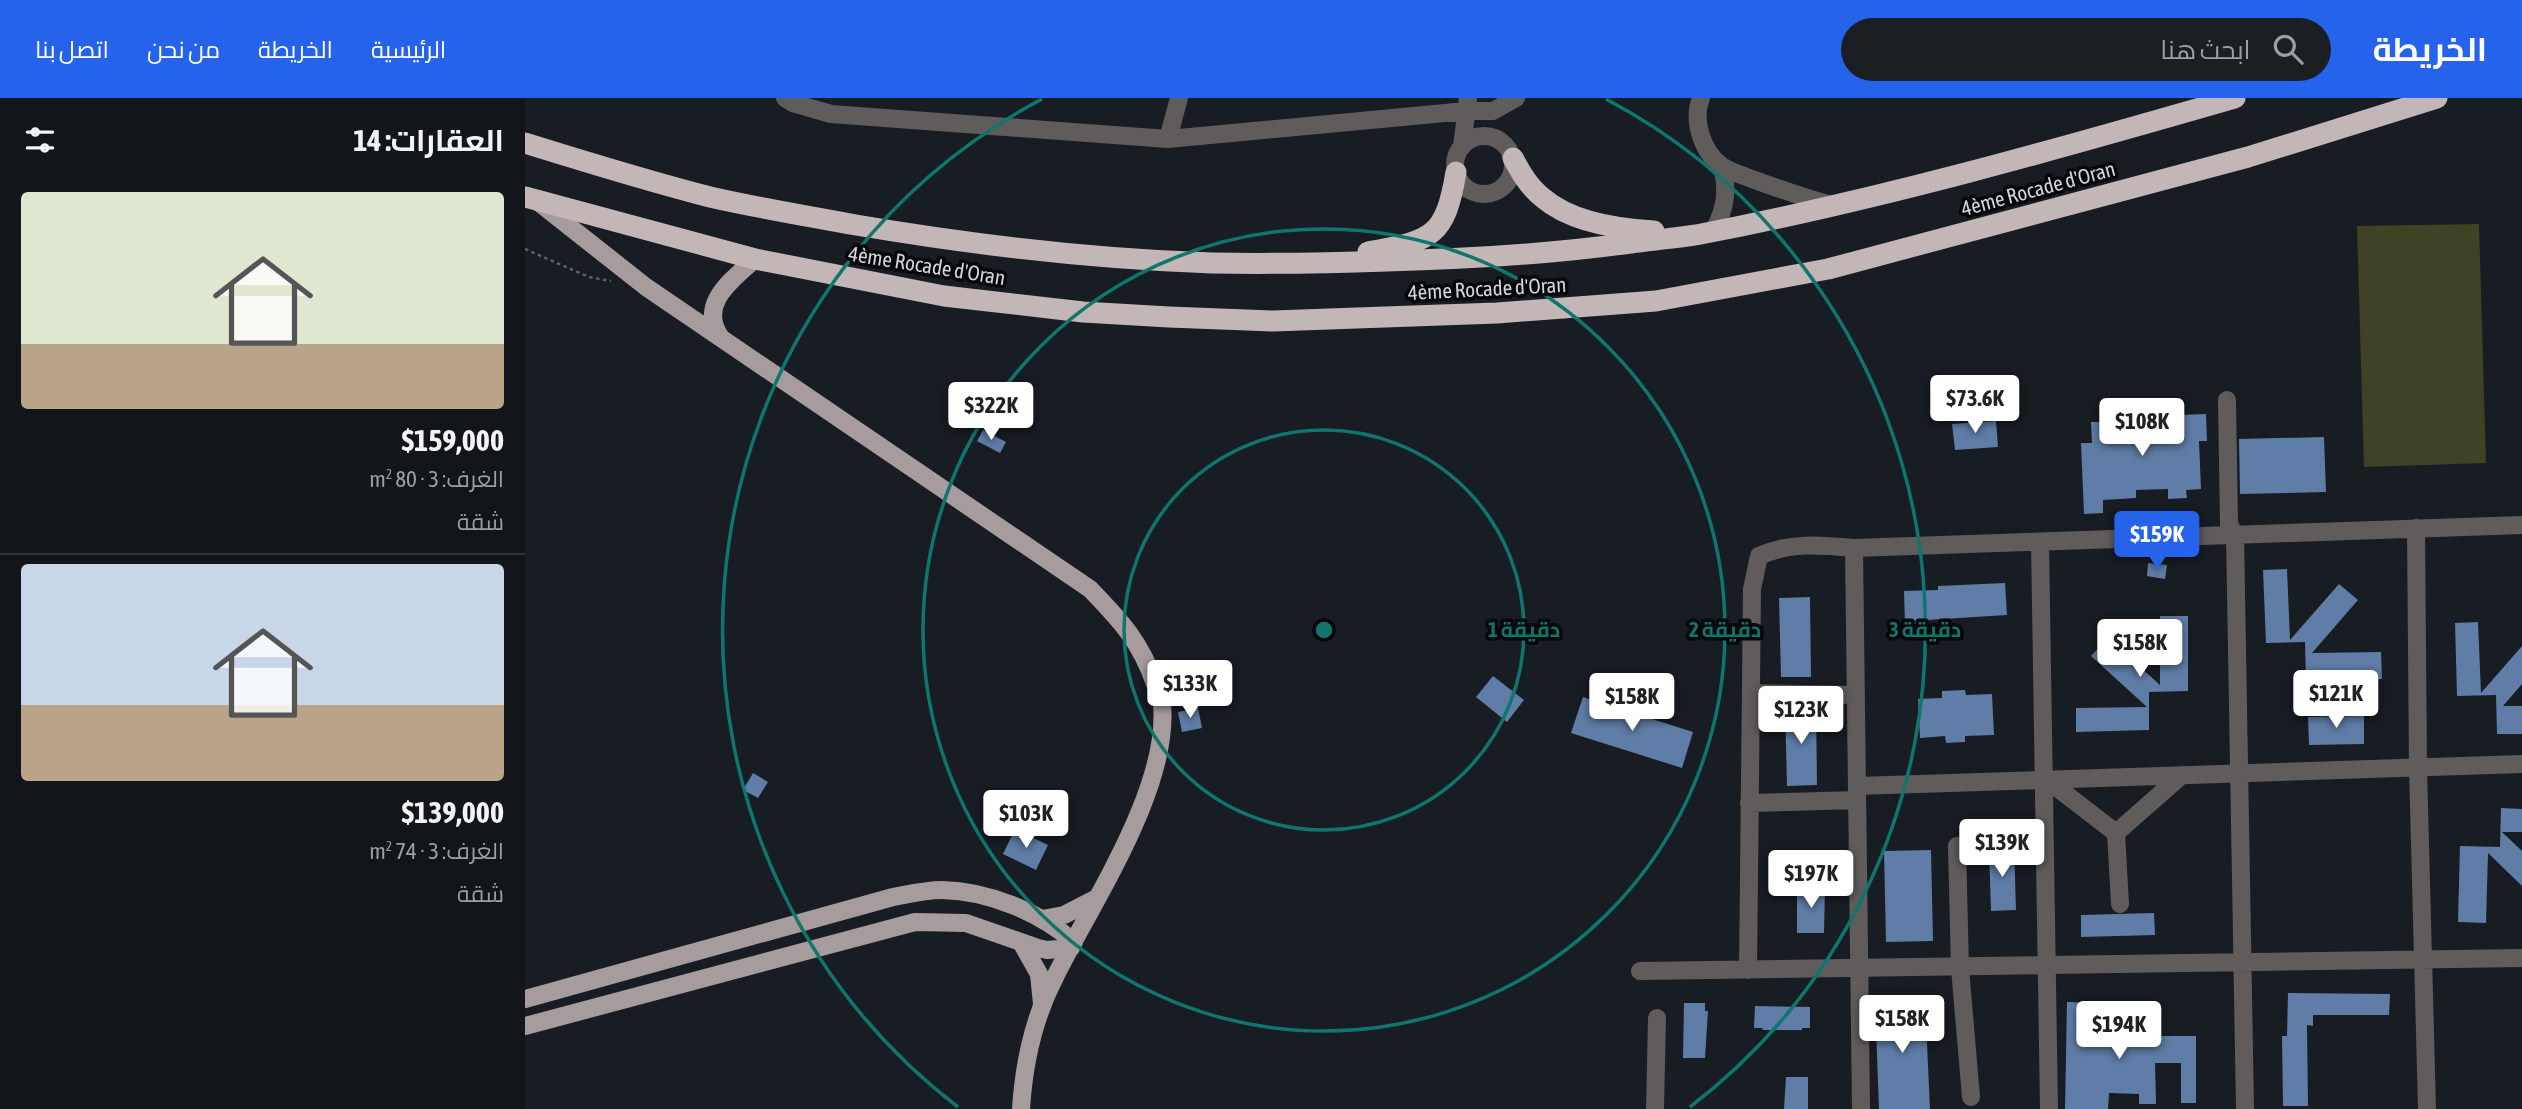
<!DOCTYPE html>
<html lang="ar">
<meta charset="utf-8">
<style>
:root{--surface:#12151a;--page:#1b1e23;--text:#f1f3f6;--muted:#9c9fa2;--line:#313439;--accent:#2563eb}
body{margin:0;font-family:"Asap Condensed",Cairo,sans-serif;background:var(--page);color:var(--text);direction:rtl;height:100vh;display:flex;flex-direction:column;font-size:26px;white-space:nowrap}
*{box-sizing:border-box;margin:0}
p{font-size:23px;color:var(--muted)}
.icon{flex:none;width:38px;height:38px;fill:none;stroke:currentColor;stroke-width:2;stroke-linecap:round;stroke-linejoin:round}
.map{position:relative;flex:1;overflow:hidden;direction:ltr}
.panel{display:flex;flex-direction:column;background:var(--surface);width:525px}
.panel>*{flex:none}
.price{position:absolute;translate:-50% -60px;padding:0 16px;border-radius:7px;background:#fff;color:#222;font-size:23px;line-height:46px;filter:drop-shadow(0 2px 4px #0008)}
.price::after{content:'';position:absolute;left:50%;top:42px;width:21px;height:16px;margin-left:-10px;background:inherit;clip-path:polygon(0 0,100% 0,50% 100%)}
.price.current{background:var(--accent);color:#fff}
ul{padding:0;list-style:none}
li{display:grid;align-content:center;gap:14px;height:371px;padding:0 21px}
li+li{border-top:2px solid var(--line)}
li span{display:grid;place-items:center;height:217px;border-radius:7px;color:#555}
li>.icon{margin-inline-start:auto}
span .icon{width:126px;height:126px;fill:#fffc;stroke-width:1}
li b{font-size:30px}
h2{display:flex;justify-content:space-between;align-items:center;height:84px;padding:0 21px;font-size:30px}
header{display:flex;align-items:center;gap:42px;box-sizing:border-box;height:98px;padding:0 35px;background:var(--accent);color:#fff}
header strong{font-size:33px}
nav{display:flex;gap:38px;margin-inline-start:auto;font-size:24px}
.search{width:490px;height:63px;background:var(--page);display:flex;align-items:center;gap:18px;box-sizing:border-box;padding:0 24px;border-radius:38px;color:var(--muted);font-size:26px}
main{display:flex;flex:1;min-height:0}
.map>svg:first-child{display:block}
</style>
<header>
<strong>الخريطة</strong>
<div class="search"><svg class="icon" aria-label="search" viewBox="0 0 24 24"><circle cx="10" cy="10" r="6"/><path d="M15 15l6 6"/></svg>ابحث هنا</div>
<nav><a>الرئيسية</a><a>الخريطة</a><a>من نحن</a><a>اتصل بنا</a></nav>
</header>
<main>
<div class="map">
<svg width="1997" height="1011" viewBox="0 0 1997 1011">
<rect width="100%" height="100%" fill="#181c23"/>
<path fill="#3f4224" d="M1954,126L1961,365L1839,369L1832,128Z"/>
<path fill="#5f7da7" d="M1681,316L1682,343H1674L1676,391L1661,392L1662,400L1643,401V391L1611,392V400L1578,402V415L1559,416L1556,345H1567L1566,324H1575V320Z
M1471,323L1473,349L1430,352L1427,326Z
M458,332L481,344L475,355L452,343Z
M1799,339L1801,394L1715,396L1714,341Z
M1623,465L1642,467L1640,481L1622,478Z
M1762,471L1765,542L1814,486L1833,502L1787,555L1856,554L1857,581L1781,583L1780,544L1741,545L1738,472Z
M1480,485L1482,517L1402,522L1403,526L1380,527L1379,493L1413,492V488Z
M1285,499L1286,579H1256L1254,500Z
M1635,518H1663V593L1624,594V632L1551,634V610L1622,609L1566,558L1583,540L1635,587Z
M1953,524L1956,595L1997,548V586L1978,608H1997V636H1972L1971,597L1932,598L1930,525Z
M968,578L999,602L982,624L951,599Z
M1440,592L1441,597L1467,596L1469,637L1440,638V644L1421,645L1420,638L1395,640L1393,601L1417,600V593Z
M1058,599L1168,634L1157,670L1046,635Z
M1260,608H1291L1292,687L1262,688Z
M673,610L677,630L657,634L653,614Z
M1839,618V646L1784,647L1783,619Z
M228,675L243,684L233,700L218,692Z
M1976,710L1997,711V734H1977L1997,753V788L1963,755L1961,825L1933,824L1935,748L1975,749Z
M490,731L523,747L511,772L478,756Z
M1489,749L1491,812L1466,813L1464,750Z
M1406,752L1408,843L1361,844L1359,753Z
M1272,790H1300L1299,835H1272Z
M1629,815L1630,837L1556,839V817Z
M1763,895L1865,896L1864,917H1788V928L1782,927L1783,1008H1758L1757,938H1762Z
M1400,901L1405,1011H1354L1350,903Z
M1542,904L1582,905V944H1614V938H1671V1005H1656V965H1630L1631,1006H1614V996L1584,995L1583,1011H1540Z
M1159,905H1180V913H1183L1180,960H1158Z
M1230,908L1285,909V930H1277V932H1238L1237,930H1229Z
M1261,979H1283V1011H1259Z"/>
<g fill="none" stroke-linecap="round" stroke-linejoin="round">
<path stroke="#5d6067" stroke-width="2.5" stroke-dasharray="3.5 3.5" stroke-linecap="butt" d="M0,151L64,179L86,183"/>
<path stroke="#615c5c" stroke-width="18" d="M260,0L268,5L306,16L643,41L941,13H968L991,0
M1176,0C1167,22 1177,54 1197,68C1205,74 1217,77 1227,81C1254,91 1281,100 1309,108
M930 67a29 29 0 1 1 58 0a29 29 0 1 1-58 0Z
M643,41L654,0
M937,49L943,0
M1189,132C1201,110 1203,92 1197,68
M1702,302L1704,426L1710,437L1720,1011
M1891,430L1893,670L1902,1011
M1515,444L1524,1011
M1226,595L1331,597
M1521,681L1591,735L1657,677
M1332,688L1997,666
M1224,705L1332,702
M1591,735L1595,806
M1432,748L1435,870L1446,999
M1223,872L1227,491L1234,458C1264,444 1297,447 1329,450
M1115,873L1997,860
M1130,1011L1132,920
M1336,1011L1329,450L1997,427"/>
<path stroke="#a79c9d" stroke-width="18" d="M12,103L121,189L565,491C595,522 616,544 630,586C632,592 636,599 637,606C645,690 567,804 530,879C508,921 499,964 496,1011
M196,240C172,206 207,182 230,161
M517,821L539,817L572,800
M496,844L514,876L517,906
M0,901L368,799C384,796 401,792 417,792C464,793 514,814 549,844
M0,928L390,824L441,825L513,850L522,852L546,850"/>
<path stroke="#c3b6b6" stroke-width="21" d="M0,45C61,64 123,83 185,99C233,110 282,118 331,127C449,147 568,161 687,165C746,166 804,165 862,163C944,161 1025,156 1106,145C1129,142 1153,140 1176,136C1357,101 1533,51 1710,0
M988,60C996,75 1004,89 1018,100C1046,124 1093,131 1129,133
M0,99L230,161L419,198L558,214L644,219L748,223L972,215L1131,203L1303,171L1723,59L1912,0
M843,154C906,142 920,141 931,74"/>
</g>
<g fill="none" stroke="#0f766e" stroke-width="3.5">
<circle cx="799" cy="532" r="200"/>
<circle cx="799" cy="532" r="401"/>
<path d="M433 1009A601 601 0 0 1 517 1M1081 1A601 601 0 0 1 1165 1009"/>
</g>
<g text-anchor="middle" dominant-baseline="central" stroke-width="7" stroke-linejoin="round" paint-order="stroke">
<g font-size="21" fill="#d2d5da" stroke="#050709">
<text transform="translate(1513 90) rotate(-15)">4ème Rocade d'Oran</text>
<text transform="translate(402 167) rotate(9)">4ème Rocade d'Oran</text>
<text transform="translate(962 190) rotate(-3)">4ème Rocade d'Oran</text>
</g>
</g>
<circle cx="799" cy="532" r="10" fill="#0f766e" stroke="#050709" stroke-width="3.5"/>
<g font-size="21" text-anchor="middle" font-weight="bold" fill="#0f766e" stroke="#050709" stroke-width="7" stroke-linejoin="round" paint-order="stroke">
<text x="999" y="539">1 دقيقة</text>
<text x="1200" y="539">2 دقيقة</text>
<text x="1400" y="539">3 دقيقة</text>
</g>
</svg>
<b class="price" style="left:1450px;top:337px">$73.6K</b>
<b class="price" style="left:466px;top:344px">$322K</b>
<b class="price" style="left:1617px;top:360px">$108K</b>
<b class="price current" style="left:1632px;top:473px">$159K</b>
<b class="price" style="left:1615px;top:581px">$158K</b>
<b class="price" style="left:665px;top:622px">$133K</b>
<b class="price" style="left:1811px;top:632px">$121K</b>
<b class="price" style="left:1107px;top:635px">$158K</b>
<b class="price" style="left:1276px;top:648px">$123K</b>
<b class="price" style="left:501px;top:752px">$103K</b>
<b class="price" style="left:1477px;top:781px">$139K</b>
<b class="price" style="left:1286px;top:812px">$197K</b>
<b class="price" style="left:1377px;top:957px">$158K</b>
<b class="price" style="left:1594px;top:963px">$194K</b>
</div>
<section class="panel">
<h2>العقارات: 14<svg class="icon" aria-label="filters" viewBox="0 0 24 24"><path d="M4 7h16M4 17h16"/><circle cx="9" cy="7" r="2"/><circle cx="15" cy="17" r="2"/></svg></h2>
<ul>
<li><span style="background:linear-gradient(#dfe7d0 70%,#b9a48a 0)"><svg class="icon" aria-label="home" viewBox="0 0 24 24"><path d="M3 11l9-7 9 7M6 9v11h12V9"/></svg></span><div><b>$159,000</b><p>الغرف: 3 · 80 m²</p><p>شقة</p></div></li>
<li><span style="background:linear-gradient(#c9d6e8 65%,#b9a48a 0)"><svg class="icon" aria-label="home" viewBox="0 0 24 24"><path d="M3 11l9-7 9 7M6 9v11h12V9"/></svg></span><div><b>$139,000</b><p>الغرف: 3 · 74 m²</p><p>شقة</p></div></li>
</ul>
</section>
</main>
